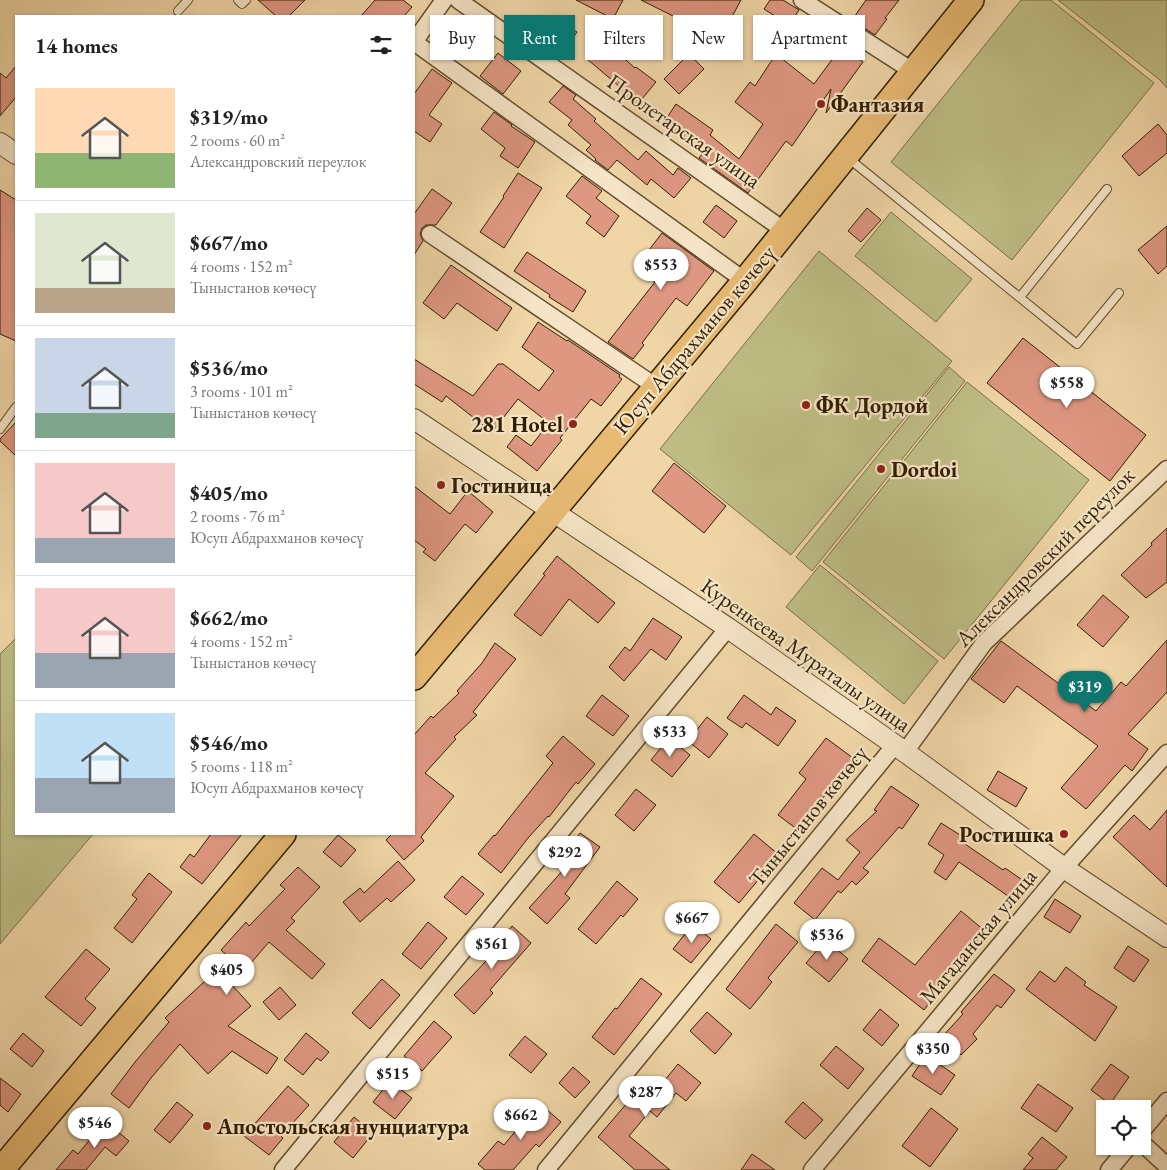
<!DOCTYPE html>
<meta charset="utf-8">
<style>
:root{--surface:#fff;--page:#f2f2f2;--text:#202124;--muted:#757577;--line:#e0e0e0;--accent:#0f766e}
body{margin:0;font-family:"EB Garamond",serif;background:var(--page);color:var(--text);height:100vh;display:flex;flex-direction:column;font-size:19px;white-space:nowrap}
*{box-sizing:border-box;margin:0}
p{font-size:16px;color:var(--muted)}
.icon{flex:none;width:28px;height:28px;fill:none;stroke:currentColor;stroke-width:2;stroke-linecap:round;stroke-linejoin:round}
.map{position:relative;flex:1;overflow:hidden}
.side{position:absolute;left:15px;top:15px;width:400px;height:820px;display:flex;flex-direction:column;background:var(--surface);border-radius:0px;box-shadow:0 1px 4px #0004}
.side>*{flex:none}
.guide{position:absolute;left:430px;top:15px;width:475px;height:45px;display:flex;gap:10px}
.tools{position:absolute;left:1096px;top:1100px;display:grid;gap:10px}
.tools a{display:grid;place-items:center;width:55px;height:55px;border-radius:0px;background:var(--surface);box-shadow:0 1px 4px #0004;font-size:25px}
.price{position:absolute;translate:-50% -42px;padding:0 11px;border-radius:18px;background:#fff;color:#222;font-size:16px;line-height:32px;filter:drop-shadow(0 1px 2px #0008)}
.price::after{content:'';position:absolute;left:50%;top:30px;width:15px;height:11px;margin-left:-8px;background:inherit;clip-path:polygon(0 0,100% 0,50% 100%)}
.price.active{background:var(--accent);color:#fff}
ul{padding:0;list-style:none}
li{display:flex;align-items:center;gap:15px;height:125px;padding:0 20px}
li+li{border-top:1px solid var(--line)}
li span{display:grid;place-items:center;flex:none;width:140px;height:100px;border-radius:0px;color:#555}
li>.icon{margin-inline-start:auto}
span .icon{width:60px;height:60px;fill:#fffc;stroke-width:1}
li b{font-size:21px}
h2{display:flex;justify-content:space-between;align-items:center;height:60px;padding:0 20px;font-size:21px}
.pill{padding:0 18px;border-radius:0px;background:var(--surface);box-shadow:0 1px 4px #0004;font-size:18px;line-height:45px}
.pill.active{background:var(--accent);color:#fff}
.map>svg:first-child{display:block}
</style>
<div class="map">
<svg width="1167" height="1170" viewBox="0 0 1167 1170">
<rect width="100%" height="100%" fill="#f0d6a7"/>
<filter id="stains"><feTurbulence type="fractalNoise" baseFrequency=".004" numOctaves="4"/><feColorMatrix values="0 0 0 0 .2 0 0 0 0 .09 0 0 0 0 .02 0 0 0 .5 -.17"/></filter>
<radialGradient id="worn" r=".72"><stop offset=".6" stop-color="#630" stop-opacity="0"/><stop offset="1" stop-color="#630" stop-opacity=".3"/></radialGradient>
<path fill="#bebd84" stroke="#786e44" d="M1021,0H1051L1154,83L1012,260L891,162Z
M1058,0H1167V88L1160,80Z
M891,212L972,279L936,322L855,256Z
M819,251L952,361L791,555L660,449Z
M949,367L965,381L812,571L796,557Z
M967,382L1089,480L944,659L823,562Z
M820,565L938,661L904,704L786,607Z
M16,638V834H93L0,944V654Z"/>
<path fill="#de9781" stroke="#311f03" d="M258,0H305L289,16H276Z
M375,0H403L412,7L404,16H361Z
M576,0H623L613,19Z
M641,0H741L715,48L689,33L693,26Z
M770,0H783L799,10L789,25L764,9Z
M866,0H899L885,18L887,19L875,35L852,20Z
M456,15L477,30L466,45L445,31Z
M554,16L577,32L562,54H557L537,41Z
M603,40L635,68L636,67L656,82L637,105L617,90L620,87L587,59Z
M842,46L863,62L826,113L831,89L792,146L786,141L748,193L699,158L702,154L689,144L691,142L664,122L676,104L713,130L710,135L739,159L763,124L735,102L750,82L755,86L776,54L814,84Z
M498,53L521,71L503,94L480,76Z
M689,54L704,69L679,94L664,79Z
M16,66V97L0,116V73L6,78Z
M432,69L452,83L429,115L442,124L430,142L414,131V94Z
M563,86L576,95L573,99L596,119L594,121L638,160L646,151L673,175L678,168L691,178L674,198L651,179L647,185L617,160L608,170L595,160L596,159L586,150L591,145L568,125L572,120L549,102Z
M494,112L512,125L511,126L535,142L518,168L500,156L505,148L481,129Z
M1158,124L1167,135V153L1139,176L1122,156Z
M518,173L542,188L504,248L480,232L504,197L503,196Z
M582,176L602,191L596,198L619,216L604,237L586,223L591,216L566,196Z
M432,189L452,203L436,225H426L422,228L420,234L423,241L414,255V214Z
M0,190L16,200V341L0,334Z
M716,205L737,221L724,238L703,222Z
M867,208L881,220L861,242L848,231Z
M1167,226V266L1158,274L1138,250Z
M662,233L714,271L687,306L676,298L642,343L644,345L633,359L608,342L655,282L636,267Z
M527,252L586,291L573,312L549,297L550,295L514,271Z
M451,265L512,308L497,331L457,303L444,319L423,303Z
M538,322L567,341L568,340L620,375L619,377L622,379L601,406L591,399L560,438L562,440L537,471L507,447L516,435L531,446L549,423L518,399L492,432L446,396L442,402L414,384V359L473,396L498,364H503L539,391L554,371L522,347Z
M1023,338L1146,435L1110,481L987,383Z
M16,422V456L0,441V439Z
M674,463L726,506L704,533L652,491Z
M414,486L450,514L468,491L493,512L476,533L465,524L435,561L423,552L426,549L414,540Z
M1167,528V582L1146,598L1121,575L1152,545L1151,543Z
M557,556L615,603L598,623L569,599L541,636L514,615L545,575L543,574Z
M1103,595L1129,617L1103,647L1077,625Z
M653,618L682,637L666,660L651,649L624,681L609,667L625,647L630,651Z
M1167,640V692L1128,734L1148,749L1132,771L1125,765L1086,809L1061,788L1098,746L1017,686L1004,703L971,679L1001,641L1096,711L1121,682L1126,686Z
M495,643L516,659L473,712L477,715L454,737L456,739L425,773L454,796L421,837L424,841L404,860L386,840L392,834H414V735L431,716L433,718L459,693L457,691L482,663Z
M602,695L629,716L613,736L586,716Z
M744,695L771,715L776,707L796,721L778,746L746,723L742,728L727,718Z
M707,717L728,734L709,758L688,741Z
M563,736L595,764L578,784L576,782L549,817L548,816L528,838L501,873L478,854L494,835L495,836L553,763L546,756Z
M669,738L690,755L672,777L651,760Z
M826,738L857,761L831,797L826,794L798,830L778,815L806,779L799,773Z
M998,771L1027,788L1016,807L987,790Z
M891,786L919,805L902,829L899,827L863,868L869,872L856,885L852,881L841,893L838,891L815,920L794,903L822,868L838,880L860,852L846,840L877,811L874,810Z
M636,789L656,805L634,831L615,815Z
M1167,810V887L1113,837L1134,815L1150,830Z
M941,823L968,840L965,844L1003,870L1005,868L1031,886L1018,903L959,862L946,880L934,872L944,855L928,844Z
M580,833L600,847L565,894L570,898L547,924L529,908L565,868L558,863Z
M211,834H242L202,884L180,867L190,854L194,857Z
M754,834L779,855L739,903L714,882Z
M338,835L356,850L341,867L323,852Z
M398,861L415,880L391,902L387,898L360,922L343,902L360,888L364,893Z
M298,867L320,887L291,918L295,921L286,930L325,964L312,979L269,942L232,985L251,1006L228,1026L278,1058L267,1074L232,1051L208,1074L180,1044L151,1078L129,1108L111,1094L135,1062L169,1022L165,1018L230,958L221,950L246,922L249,926L285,889L280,885Z
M149,873L172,892L132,943L114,928L137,899L132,895Z
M462,876L484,894L466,915L444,897Z
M617,881L638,899L623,917L621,915L596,944L578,929Z
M1055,899L1081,916L1070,933L1044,917Z
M961,911L985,931L967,952L966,951L937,983L942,987L924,1010L862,961L879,938L915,965Z
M428,922L447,938L421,969L402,954Z
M693,924L711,939L691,963L673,949Z
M776,924L798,942L768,978L772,982L750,1009L726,989Z
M512,926L531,943L490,990L493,993L474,1014L454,995L488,959L485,957Z
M826,940L848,959L829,982L806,963Z
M1128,946L1149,960L1134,982L1114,968Z
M86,949L110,969L85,999L96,1008L81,1026L45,997Z
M1066,967L1086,982L1084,985L1117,1007L1095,1041L1026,989L1040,971L1055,982Z
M994,974L1015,990L1001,1008L997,1005L973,1034L977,1039L961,1055L942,1037L963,1014L961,1012Z
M641,978L662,994L614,1055L592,1037L615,1008L617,1009Z
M382,979L400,995L370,1029L352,1013Z
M280,987L296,1005L279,1020L263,1002Z
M880,1009L899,1025L882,1046L863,1030Z
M707,1012L732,1034L715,1054L690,1031Z
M434,1021L452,1037L422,1071L404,1056Z
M23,1033L44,1051L32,1067L10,1049Z
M306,1033L329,1052L321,1061L317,1058L303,1075L284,1060Z
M525,1036L547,1054L531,1073L509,1055Z
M836,1046L864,1069L848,1089L820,1065Z
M926,1055L955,1075L941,1095L912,1076Z
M678,1064L701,1083L686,1101L676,1093L657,1117L650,1111L629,1136L670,1170H635L598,1137L645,1082L656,1091Z
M1111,1064L1129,1077L1110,1104L1091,1090Z
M573,1067L590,1082L575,1098L559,1083Z
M0,1078L21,1094L8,1112L0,1105Z
M390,1081L412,1098L395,1119L373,1102Z
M1038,1084L1073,1108L1056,1132L1021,1108Z
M288,1086L309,1105L281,1136L283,1138L269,1155L244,1136Z
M177,1102L193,1115L170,1143L154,1130Z
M803,1102L823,1120L805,1139L785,1122Z
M539,1103L561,1122L539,1147L536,1144L513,1170H485L478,1164L498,1141L504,1145Z
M931,1108L958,1129L930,1167L902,1146Z
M354,1117L373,1133L353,1158L334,1142Z
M105,1121L129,1141L116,1156L105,1147L86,1170H56L73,1150L78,1154Z
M1042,1137L1067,1157L1056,1170H1023L1033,1158L1028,1154Z
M752,1154L775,1170H741Z"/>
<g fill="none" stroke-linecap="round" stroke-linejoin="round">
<defs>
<path id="service" d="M238,0L242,4L246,0
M178,11L188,0
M847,157L1077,344L1119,293
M1020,297L1107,189
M0,429L16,407"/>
<path id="minor" d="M458,0L785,231
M802,0L914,72
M414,42L745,281
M414,42L444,0
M430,234L655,386
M905,752L984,643L1167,469
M1142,1131L1167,1101
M1142,1143L1167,1166
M283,1170L728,628
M546,1170L895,745
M812,1170L1064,868L1167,753
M1109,1170L1129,1146"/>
<path id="tertiary" d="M0,143L16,154
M414,419L728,628L905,752L1064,868L1167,937"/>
<path id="primary" d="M414,677L745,281L971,0
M1,1170L283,834"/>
</defs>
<use href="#service" stroke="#614d2c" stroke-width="10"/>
<use href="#minor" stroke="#614d2c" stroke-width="19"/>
<use href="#tertiary" stroke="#614d2c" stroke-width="22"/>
<use href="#primary" stroke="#311f03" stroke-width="28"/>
<use href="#service" stroke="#f5e4c6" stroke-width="8"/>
<use href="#minor" stroke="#f5e4c6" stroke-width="16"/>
<use href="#tertiary" stroke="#f5e4c6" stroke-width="20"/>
<use href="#primary" stroke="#e8bb74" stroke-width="25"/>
</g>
<g fill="#8f2418" stroke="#f5e4c6" stroke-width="2">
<circle cx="821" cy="104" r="5"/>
<circle cx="806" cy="405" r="5"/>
<circle cx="573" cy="424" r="5"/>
<circle cx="881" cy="469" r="5"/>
<circle cx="441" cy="485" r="5"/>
<circle cx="1064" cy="834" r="5"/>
<circle cx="207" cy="1126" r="5"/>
</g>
<g text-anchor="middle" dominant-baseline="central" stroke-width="4.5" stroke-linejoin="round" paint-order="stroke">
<g font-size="22" font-weight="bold" fill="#311f03" stroke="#f5e4c6" text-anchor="start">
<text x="831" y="104">Фантазия</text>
<text x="816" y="405">ФК Дордой</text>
<text x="563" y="424" text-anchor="end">281 Hotel</text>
<text x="891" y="469">Dordoi</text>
<text x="451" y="485">Гостиница</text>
<text x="1054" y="834" text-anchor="end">Ростишка</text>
<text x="217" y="1126">Апостольская нунциатура</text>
</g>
<g font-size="22" fill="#311f03" stroke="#f5e4c6">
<text transform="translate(684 131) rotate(35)">Пролетарская улица</text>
<text transform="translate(694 340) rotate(-50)">Юсуп Абдрахманов көчөсү</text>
<text transform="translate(1045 557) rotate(-45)">Александровский переулок</text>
<text transform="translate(806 655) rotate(35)">Куренкеева Мураталы улица</text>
<text transform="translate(808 816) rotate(-51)">Тыныстанов көчөсү</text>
<text transform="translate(978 936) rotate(-50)">Магаданская улица</text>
</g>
</g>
<rect width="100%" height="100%" filter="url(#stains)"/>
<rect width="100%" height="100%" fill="url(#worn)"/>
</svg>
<div class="tools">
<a><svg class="icon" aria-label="locate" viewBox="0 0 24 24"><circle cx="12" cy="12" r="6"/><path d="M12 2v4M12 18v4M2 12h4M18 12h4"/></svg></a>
</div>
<b class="price" style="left:661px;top:291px">$553</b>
<b class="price" style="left:1067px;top:409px">$558</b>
<b class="price active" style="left:1085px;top:713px">$319</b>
<b class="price" style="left:670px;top:758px">$533</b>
<b class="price" style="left:565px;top:878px">$292</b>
<b class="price" style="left:692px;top:944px">$667</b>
<b class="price" style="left:827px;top:961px">$536</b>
<b class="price" style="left:492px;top:970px">$561</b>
<b class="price" style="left:227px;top:996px">$405</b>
<b class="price" style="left:933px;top:1075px">$350</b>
<b class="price" style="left:393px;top:1100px">$515</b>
<b class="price" style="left:646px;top:1118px">$287</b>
<b class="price" style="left:521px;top:1141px">$662</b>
<b class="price" style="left:95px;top:1149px">$546</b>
<div class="guide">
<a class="pill">Buy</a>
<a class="pill active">Rent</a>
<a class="pill">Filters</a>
<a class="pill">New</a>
<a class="pill">Apartment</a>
</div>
<section class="side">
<h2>14 homes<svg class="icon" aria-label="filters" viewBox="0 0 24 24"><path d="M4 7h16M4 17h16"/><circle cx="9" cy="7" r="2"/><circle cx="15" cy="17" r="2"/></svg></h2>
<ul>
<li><span style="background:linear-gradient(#ffd9b3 65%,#8fb573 0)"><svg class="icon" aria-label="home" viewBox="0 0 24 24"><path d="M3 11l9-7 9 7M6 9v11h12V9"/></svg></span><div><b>$319/mo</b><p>2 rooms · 60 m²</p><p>Александровский переулок</p></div></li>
<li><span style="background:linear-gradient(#dfe7d0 75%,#b9a48a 0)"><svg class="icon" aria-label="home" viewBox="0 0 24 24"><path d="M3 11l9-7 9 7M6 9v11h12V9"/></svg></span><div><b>$667/mo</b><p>4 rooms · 152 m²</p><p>Тыныстанов көчөсү</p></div></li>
<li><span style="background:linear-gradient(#c9d6e8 75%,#7fa58c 0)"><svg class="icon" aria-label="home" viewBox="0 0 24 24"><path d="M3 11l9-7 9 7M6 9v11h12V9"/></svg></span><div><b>$536/mo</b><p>3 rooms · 101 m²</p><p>Тыныстанов көчөсү</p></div></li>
<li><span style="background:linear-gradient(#f6c9c9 75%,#9aa5b1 0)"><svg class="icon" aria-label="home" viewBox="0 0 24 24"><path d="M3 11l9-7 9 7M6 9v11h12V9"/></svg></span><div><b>$405/mo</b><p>2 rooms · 76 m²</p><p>Юсуп Абдрахманов көчөсү</p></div></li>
<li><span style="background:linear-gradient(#f6c9c9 65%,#9aa5b1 0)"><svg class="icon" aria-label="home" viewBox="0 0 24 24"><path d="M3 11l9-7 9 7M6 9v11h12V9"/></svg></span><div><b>$662/mo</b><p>4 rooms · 152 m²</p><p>Тыныстанов көчөсү</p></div></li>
<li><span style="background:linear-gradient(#bfe0f5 65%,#9aa5b1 0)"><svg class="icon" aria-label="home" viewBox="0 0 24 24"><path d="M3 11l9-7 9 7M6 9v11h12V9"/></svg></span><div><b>$546/mo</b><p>5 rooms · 118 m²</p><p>Юсуп Абдрахманов көчөсү</p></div></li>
</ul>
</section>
</div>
